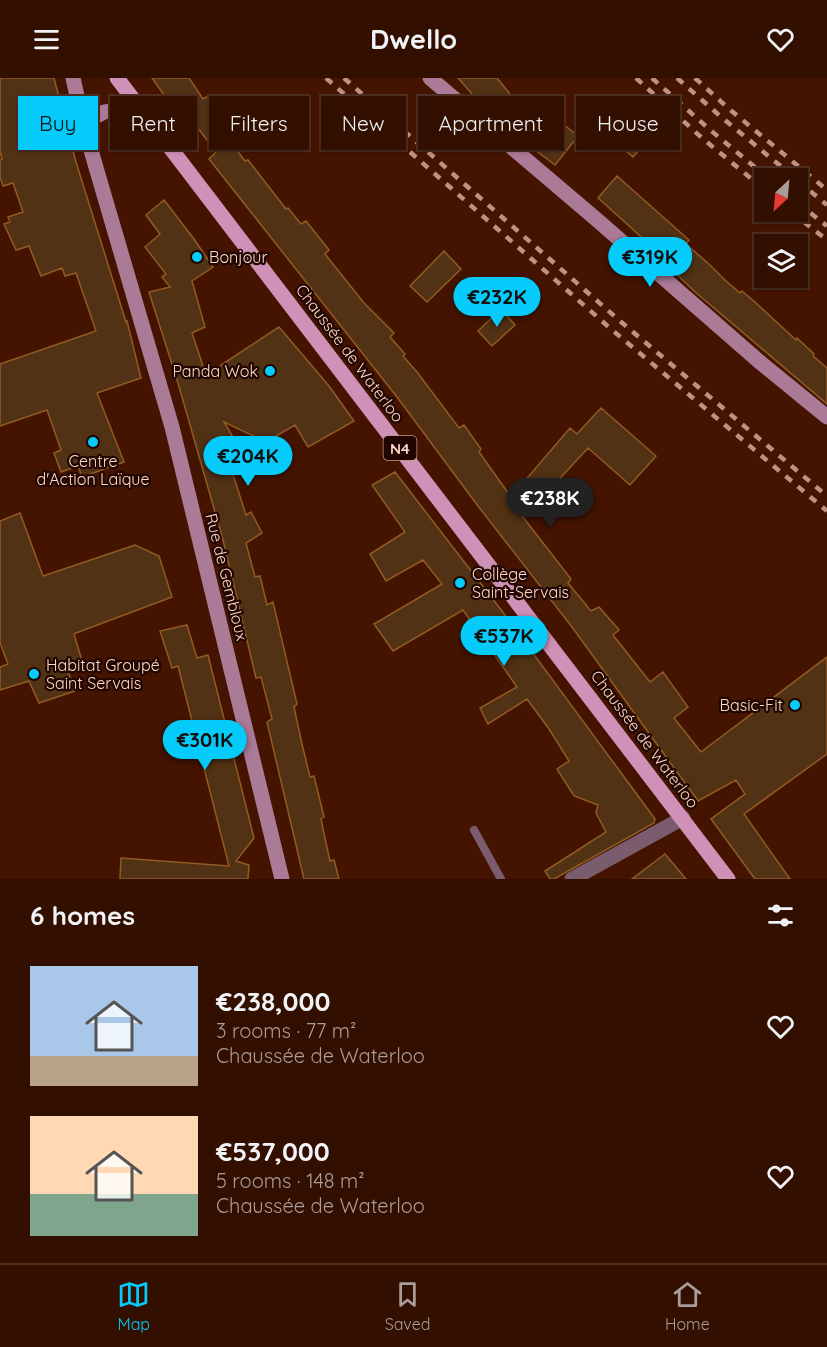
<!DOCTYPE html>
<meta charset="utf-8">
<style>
:root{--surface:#330f00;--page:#3b180a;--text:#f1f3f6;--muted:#a99c99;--line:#4e2f22;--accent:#04cbf9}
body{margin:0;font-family:Quicksand,sans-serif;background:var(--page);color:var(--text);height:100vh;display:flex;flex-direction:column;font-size:22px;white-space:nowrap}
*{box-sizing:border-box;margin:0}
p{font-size:20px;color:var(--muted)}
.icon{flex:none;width:33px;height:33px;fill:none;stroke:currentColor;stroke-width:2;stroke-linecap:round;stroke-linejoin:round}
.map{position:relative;height:801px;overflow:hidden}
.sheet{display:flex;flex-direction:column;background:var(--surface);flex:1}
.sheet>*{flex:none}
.guide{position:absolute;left:18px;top:18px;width:792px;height:54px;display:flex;gap:12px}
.needle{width:39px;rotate:206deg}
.fabs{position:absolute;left:754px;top:90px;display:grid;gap:12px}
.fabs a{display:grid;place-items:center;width:54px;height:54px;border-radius:0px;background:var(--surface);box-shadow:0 2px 4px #0004,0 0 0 2px var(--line);font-size:30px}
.price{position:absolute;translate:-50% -51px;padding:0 14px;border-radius:21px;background:var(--accent);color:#111;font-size:20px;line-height:39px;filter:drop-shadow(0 2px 3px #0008)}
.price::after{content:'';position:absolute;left:50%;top:36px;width:18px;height:14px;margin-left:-9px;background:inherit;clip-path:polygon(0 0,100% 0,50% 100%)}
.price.active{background:#222;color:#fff}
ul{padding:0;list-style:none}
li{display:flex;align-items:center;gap:18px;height:150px;padding:0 30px}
li span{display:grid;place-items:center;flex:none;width:168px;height:120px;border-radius:0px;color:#555}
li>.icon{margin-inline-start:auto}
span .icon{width:72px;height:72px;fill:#fffc;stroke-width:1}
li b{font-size:26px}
h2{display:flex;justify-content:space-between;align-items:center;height:72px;padding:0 30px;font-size:26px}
.chip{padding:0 21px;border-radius:0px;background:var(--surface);box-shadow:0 2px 4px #0004,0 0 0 2px var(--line);font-size:21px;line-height:54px}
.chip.active{background:var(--accent);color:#111}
header{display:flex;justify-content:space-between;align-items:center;height:78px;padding:0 30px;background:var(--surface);font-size:27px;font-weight:800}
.tab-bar{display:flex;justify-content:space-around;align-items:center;height:84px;border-top:2px solid var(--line);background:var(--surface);font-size:16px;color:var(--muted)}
.tab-bar a{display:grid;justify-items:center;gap:3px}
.tab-bar .active{color:var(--accent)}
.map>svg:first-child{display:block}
</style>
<header><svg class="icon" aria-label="menu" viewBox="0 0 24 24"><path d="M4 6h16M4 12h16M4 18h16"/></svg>Dwello<svg class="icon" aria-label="heart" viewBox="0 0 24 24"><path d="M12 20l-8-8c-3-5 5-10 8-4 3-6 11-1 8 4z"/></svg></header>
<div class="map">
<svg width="827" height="801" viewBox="0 0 827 801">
<rect width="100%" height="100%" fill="#441400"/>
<path fill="#523214" stroke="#925b24" stroke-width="1.5" d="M0,0H54L76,84L126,244L127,243L141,300L97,315L124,384L82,399L78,388L61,394L54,375L61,372L47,332L0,348V286L96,253L76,195L65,198L62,190L41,198L29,168L16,172L4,146L10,144L8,139L23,134L13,105L3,108L0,99V82L2,81L0,73Z
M152,0H189L203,21L206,19L218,36L213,40L245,83L248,82L286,131L288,130L301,146L306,143L329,172L325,176L364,225L394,255L390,259L405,276L403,278L417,294L459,350L464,347L481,371L479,374L511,419L570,350L577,356L601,330L656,378L630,407L588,370L551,410L546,406L519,434L571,501L568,505L591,533L599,529L619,552L613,557L650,604L663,594L688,629L674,640L701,674L827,579V676L744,736L790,801H755L711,741L745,716L736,702L698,723L572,549L478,428L397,319L209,81L216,74L198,50L191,55Z
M458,0H497L514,21L516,19L548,47L550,45L558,51L562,45L578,58L555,87L530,68L496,39L494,41Z
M632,53L646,64L633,79L620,68Z
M617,98L689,162L686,166L710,187L726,203L740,215L742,213L756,225L796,262L797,260L814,276L813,278L827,290V326L694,213L666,186L668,183L598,120Z
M164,122L194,161L213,189L192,203L205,249L192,255L206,297L279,249L329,308L354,343L308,369L295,347L266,364L224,344L243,376L229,384L246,437L251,434L262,455L246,465L255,499L260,498L267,527L273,524L297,626L294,629L302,666L310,699L314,698L324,739L321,741L326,765L330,783L334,782L339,801H304L267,644L272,641L261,599L256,600L223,462L178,305L149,214L170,209L162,199L166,196L145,169L160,156L146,137Z
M444,173L461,191L427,224L410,208Z
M501,231L515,247L492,268L478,253Z
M395,394L502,533L655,741L654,745L554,801H550L545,793L606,754L596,735L598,727L574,718L557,691L569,683L549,651L527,621L488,646L480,630L517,609L463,532L393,573L374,546L442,506L423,482L386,503L370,476L405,454L372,407Z
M20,435L43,498L135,467L159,478L172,519L76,555L74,556L82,583L66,588L75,613L39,625L29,603L0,612V589L8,586L0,565V443Z
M187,547L197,580L208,577L254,760L236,783L249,787L248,801H120L121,780L229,788L178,588L172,590L160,553Z
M665,776L686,801H632Z"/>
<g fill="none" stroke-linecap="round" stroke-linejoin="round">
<path stroke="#7a5c6e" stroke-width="8" d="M474,752L501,801"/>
<path stroke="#7a5c6e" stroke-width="15" d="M572,801L683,740"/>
<path stroke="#aa7a97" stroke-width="15" d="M73,0L83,45L172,349L282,801
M430,0L596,141L761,285L827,339
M83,45L104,34L125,30L144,35"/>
<path stroke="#cf91b7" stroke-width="15" d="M117,0L728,801"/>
<path stroke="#bd9280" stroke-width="4.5" stroke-dasharray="8 8" stroke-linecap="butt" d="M326,0L611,251L827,433
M344,0L620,243L827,418
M636,0L702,60L765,112
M652,0L709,51L768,100
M677,0L720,38L795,100
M695,0L728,30L827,112
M798,103L827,127
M798,125L827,148
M791,134L827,162"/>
</g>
<g fill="#04cbf9" stroke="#200600" stroke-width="2">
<circle cx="197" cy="179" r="6"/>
<circle cx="270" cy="293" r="6"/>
<circle cx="93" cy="364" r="6"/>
<circle cx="460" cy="505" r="6"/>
<circle cx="34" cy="596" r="6"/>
<circle cx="795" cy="627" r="6"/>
</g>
<g text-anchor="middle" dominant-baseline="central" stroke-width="4.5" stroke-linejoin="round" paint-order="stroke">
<rect fill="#200600" stroke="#bc988b" stroke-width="1.5" x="383.5" y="358" width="33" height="24" rx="4.5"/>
<g font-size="15" font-weight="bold" fill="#ffd7c7">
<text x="400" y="370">N4</text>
</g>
<g font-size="16" fill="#ffd7c7" stroke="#200600" text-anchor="start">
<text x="209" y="179">Bonjour</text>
<text x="258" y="293" text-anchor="end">Panda Wok</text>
<text x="93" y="383" text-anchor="middle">Centre<tspan x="93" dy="18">d'Action Laïque</tspan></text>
<text x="472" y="496">Collège<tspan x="472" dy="18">Saint-Servais</tspan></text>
<text x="46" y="587">Habitat Groupé<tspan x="46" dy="18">Saint Servais</tspan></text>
<text x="783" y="627" text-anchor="end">Basic-Fit</text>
</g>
<g font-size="16" fill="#ffd7c7" stroke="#200600">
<text transform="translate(350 275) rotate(53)">Chaussée de Waterloo</text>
<text transform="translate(227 499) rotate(76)">Rue de Gembloux</text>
<text transform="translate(645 661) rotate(53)">Chaussée de Waterloo</text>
</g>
</g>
</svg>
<div class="fabs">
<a><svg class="needle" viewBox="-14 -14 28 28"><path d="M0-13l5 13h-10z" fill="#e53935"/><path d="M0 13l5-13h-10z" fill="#a99c99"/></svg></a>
<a><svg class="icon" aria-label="layers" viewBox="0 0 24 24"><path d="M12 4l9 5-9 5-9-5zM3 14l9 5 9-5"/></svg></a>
</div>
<b class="price" style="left:650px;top:210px">€319K</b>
<b class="price" style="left:497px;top:250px">€232K</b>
<b class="price" style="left:248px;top:409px">€204K</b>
<b class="price active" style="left:550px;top:451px">€238K</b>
<b class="price" style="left:504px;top:589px">€537K</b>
<b class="price" style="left:205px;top:693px">€301K</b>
<div class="guide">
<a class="chip active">Buy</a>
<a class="chip">Rent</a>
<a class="chip">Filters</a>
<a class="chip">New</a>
<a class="chip">Apartment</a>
<a class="chip">House</a>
</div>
</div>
<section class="sheet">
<h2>6 homes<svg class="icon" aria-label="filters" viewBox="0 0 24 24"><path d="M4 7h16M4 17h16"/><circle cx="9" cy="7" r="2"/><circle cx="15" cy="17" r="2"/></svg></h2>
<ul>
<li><span style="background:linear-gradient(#a9c7e8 75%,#b9a48a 0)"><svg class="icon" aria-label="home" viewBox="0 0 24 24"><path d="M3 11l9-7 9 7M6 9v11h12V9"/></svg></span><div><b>€238,000</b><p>3 rooms · 77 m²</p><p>Chaussée de Waterloo</p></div><svg class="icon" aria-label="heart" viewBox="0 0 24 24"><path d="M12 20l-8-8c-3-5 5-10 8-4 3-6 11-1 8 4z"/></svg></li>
<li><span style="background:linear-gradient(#ffd9b3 65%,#7fa58c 0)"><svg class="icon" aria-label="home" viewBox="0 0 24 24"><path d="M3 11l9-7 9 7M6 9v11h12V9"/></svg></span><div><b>€537,000</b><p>5 rooms · 148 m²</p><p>Chaussée de Waterloo</p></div><svg class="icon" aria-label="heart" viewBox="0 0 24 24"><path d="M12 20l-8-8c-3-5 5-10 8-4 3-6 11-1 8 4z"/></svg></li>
</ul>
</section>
<nav class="tab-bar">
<a class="active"><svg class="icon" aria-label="map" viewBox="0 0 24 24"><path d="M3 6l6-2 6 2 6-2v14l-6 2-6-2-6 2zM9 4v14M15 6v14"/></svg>Map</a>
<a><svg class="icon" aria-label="saved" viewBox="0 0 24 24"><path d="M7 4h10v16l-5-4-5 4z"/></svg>Saved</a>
<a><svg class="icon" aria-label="home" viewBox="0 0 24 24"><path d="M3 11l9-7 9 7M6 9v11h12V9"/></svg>Home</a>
</nav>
